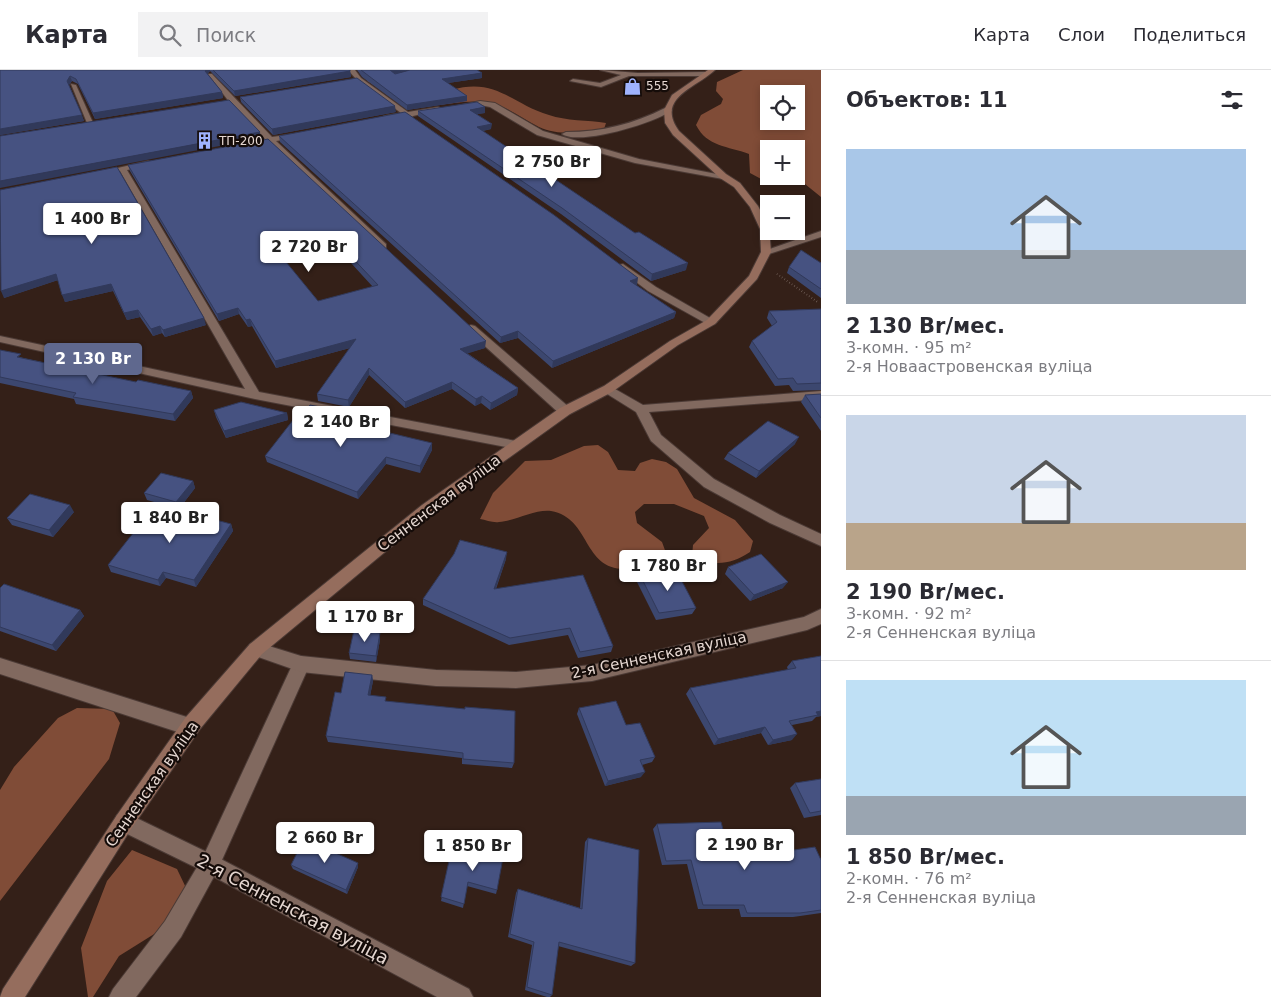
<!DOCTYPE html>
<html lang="ru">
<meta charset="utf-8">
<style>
:root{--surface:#fff;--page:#f2f2f3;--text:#2b2b33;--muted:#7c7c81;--line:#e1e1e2;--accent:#5f688e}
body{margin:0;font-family:"DejaVu Sans",sans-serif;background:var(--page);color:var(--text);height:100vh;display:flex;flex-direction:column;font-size:19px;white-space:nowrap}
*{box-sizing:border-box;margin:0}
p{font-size:16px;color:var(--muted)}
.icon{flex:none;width:28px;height:28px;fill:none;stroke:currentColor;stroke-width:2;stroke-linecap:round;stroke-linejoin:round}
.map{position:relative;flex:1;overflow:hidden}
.panel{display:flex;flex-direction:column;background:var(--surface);width:450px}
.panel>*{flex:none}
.buttons{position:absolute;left:760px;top:15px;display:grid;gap:10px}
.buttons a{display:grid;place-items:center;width:45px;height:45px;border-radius:0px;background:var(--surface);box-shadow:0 2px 8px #0003;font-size:25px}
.price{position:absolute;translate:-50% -42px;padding:0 11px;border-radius:5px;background:#fff;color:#222;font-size:16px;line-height:32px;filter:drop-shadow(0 1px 2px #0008)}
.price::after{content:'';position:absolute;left:50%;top:30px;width:15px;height:11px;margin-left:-8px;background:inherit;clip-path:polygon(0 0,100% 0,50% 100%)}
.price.current{background:var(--accent);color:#fff}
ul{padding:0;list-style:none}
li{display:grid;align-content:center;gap:10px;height:265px;padding:0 25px}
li+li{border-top:1px solid var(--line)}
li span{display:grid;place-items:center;height:155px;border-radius:0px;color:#555}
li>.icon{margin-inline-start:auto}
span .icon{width:90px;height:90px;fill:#fffc;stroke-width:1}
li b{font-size:21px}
h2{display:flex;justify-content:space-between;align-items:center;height:60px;padding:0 25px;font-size:21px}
header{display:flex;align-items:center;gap:30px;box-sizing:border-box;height:70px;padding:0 25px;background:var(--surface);border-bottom:1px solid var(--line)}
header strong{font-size:24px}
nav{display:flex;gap:28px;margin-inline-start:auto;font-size:18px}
.search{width:350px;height:45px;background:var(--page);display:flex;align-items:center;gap:12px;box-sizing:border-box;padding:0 18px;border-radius:0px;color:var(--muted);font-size:19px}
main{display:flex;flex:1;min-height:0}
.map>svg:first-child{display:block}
</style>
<header>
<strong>Карта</strong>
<div class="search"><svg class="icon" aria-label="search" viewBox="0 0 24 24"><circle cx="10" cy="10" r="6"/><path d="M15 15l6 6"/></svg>Поиск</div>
<nav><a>Карта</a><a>Слои</a><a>Поделиться</a></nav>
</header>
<main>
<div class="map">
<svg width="821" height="927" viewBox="0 0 821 927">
<rect width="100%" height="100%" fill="#342018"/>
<path fill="#804c37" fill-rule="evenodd" d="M743,0H821V127L800,110H763L750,103L749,84C728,76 707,77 696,55L701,45L721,34L723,29L716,21L717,12ZM769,24H796V51H769ZM769,79H796V106H769Z
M369,8L451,20C496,7 510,33 549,45C566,51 588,50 606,53L604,59C584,63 558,66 539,57C521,48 505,34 484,32C466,30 448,35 430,35C407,34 387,22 367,11Z
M598,375L608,382L618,400L635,401L640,393L652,389L666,392L677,399L694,428L735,450L753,471L750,482C731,495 713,496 692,487L693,475L709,458L704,446L674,434H644L635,442L637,453L662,472L666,483C648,496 648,499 625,499C582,499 591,448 551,441C535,439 515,451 499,452C493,453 486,450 480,449L493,423L525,391L551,390L584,376Z
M77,638L112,639L120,653L109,689L0,831V720L14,697L58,648Z
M132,780L177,799L188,822L167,856L119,886L93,927H88L81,878L107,811Z"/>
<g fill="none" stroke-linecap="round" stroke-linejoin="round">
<defs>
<path id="lane" d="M600,0L638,3L705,2L708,4L705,6H629L601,17L570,11L573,9L600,13L621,5Z
M301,586L307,589L310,594L217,801L181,867L136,927H109L113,919L165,851L203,787L295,589Z
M0,588L190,648L197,651L199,657L197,663L190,666L0,604Z"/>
<path id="street" d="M348,0H355L361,8L408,42L438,37L442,39L413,46L410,49L405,47L384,50V46L401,43L357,10Z
M208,4H212L272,67L301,63V67L276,71L386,174V178H380L269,73L246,76V72L265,69L227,29Z
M71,14L76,15L94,55L87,53Z
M480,31L495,33L543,61L639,89L727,106L723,109L635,93L537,65L490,37L480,35L461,38L457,36Z
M665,38L672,40C656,53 579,76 562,64L566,62C602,62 633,54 665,38Z
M148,91L152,93L151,95L127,100L259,322L516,371L521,372L523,375L521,378L516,379L255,329L0,272V266L245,319L120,101L100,106L96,103Z
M821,161V167L769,184L761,182Z
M623,194L656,217L717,252L711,255L707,254L648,221L619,199V195Z
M471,255L475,256L570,338L571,341L570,344H560L467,260L465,258Z
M608,315L643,335L821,321V329L649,342L661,365L714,409L780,445L821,464V476L770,453L704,417L651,371L636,342L604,322L602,319Z
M821,539V554L807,560L592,611L516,618L436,616L301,602L250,584L247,579L250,574L256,572L301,586L436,600L516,602L592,595L804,547Z
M124,742L217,787L469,919L473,927H437L203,801L117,759L114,752L117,745Z"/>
<path id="secondary" d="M708,0H715C696,18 655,28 679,61L726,104L740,113L758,136L769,157L771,182L757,209L715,254L678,275L612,322L570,344L432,443L262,584L200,659L131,759L25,927H0L3,919L117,745L186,647L250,574L422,435L560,338L604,316L670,271L707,250L749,206L761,182L760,159L750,137L734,117L720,108L673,65L665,53L664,40L672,25Z"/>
</defs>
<use href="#lane" stroke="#4b3a35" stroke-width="2"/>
<use href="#street" stroke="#4b3a35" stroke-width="2"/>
<use href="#secondary" stroke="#4b3a35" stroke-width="2"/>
<path stroke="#82716a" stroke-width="2" stroke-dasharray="0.5 2.5" stroke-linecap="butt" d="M777,204L819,233"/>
<use href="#lane" fill="#81695f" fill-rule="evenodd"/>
<use href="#street" fill="#81695f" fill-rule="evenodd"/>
<use href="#secondary" fill="#956d5d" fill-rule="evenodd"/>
</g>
<path fill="#3c476f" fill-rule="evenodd" d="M0,0H350L351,7L235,26L210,1L207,4L222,22L223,28L95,49L78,14L72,11L69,15L84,51L0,65Z
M357,0H408L398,3L482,8L448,13L467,31L407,40L362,7Z
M240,27L396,42L273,65L241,32Z
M418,41L485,43L477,44L491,59L483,61L686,200L651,211L561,144L418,46Z
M279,66L637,215H636L676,242L674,248L552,298L518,268L500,273L280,72Z
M268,69L485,278L467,283L518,318L517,325L490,340L481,333L475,336L452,319L405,338L369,305L349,337L318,331L317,324L350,278L276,298L252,256L248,257L239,244L219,251L130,101L128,95ZM329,169L373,217L318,231L277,181Z
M0,120L206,255L165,267L162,263L153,266L140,247L127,250L113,221L65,232L58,210L4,228Z
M821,193V228L787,203L789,197Z
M821,239V320L793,321L789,315L775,316L749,277L752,271L772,256L767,248L769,241Z
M0,280L23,288L136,312L191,321L193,328L175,351L76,334L74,329L0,313Z
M821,324V361L801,332L805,325Z
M214,340L287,343L288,350L226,368L216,347Z
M341,341L342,348L340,351L432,380L420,403L386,394L358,429L267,392L265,386L302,346Z
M795,374L756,408L724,389L728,383Z
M193,411L195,418L179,439L147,430L144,423Z
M74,442L53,467L12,455L7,448Z
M231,454L233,461L196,517L166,508L160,516L111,502L108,495Z
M506,489L496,519L613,576L611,582L578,588L568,565L509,575L423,535V529Z
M728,497L783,518L750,531L725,504Z
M640,505L696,538L692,544L656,550L637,512Z
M0,518L80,540L84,546L56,581L0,561Z
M380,570L376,592L350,589L349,583Z
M821,586V646L816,647L812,651L792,655V670L768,675L761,663L714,675L686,624L690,618L788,600L787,597L792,591Z
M372,605L373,611L370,626L386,631L514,693L512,698L462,694V688L328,672L326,666L341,623Z
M579,638L626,655L655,687L652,692L642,695L641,707L605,716L577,644Z
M821,709V745L804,748L790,718L795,713Z
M657,754L731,789L821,790V843L793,847H741L739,839H698L687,794L662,795L653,759Z
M588,768L635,893L631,896L558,876L552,925L550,927H547L525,920L532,875L508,867L516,823L518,819L580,838L585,772Z
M451,782L497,820L496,824L467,816L463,838L441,831Z
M358,793V797L347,824L293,799L291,795Z"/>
<path fill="#31395a" d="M206,0H210V1L206,6L205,1Z
M390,0H408L390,5Z
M350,1L351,7L235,26L234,21Z
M482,3V8L441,14L442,9Z
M70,6L72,11L68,16L67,11Z
M222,22L223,28L95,49L93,43Z
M467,26V31L407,40V35Z
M395,36L396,42L273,65L272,59Z
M485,37V43L470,45V40Z
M82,45L84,51L0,65V59Z
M492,54L491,59L476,62L477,57Z
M260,62L261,68L0,118V111Z
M328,162L329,169L274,182L273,176Z
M688,193L686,200L651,211L652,204Z
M56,204L58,210L4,228L1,221Z
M638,208L637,215L628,217L630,211Z
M111,214L113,221L65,232L62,225Z
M238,238L239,244L219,251L217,244Z
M138,240L140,247L127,250L124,243Z
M676,242L674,248L552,298L553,291Z
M204,248L206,255L165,267L163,260Z
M250,249L252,256L248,257L246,250Z
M160,256L162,263L153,266L151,259Z
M518,261V268L500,273L501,267Z
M356,269L357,276L276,298L275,291Z
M486,271L485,278L460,286V279Z
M369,298V305L349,337L348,330Z
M452,312V319L405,338V332Z
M518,318L517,325L490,340L491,333Z
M191,321L193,328L175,351L173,344Z
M482,326L481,333L475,336L476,329Z
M341,341L342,348L336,357L335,350Z
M287,343L288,350L226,368L224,361Z
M799,367L795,374L756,408L759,401Z
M432,373V380L420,403V396Z
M386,387V394L358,429L357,422Z
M193,411L195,418L179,439L176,432Z
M70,435L74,442L53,467L49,460Z
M231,454L233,461L196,517L194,510Z
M507,482L506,489L493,526L494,519Z
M163,502L166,508L160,516L158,510Z
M788,512L783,518L750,531L754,525Z
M80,540L84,546L56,581L52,575Z
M380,563V570L376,592V586Z
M372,605L373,611L369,631L368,625Z
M821,641V646L816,647L818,645L816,642Z
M765,657L761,663L714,675L718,669Z
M797,664L792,670L768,675L773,670Z
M645,702L641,707L605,716L608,711Z
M358,793V797L347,824L346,820Z"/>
<path fill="#465281" stroke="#31395a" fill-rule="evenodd" d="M0,0H206L205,1L222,22L93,43L76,9L70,6L67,11L82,45L0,59Z
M213,0H350V1L234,21Z
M361,0H391H390L395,4L410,0H477L482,3L442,9L467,26L407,35Z
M357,8L395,36L272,59L240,27Z
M229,30L260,62L0,111V66Z
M477,32L485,37L470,40L492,54L477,57L635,163L639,162L688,193L652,204L562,138L418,41Z
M405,42L554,145L638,208L630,211L676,242L553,291L518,261L501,267L279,66Z
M268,69L486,271L460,279L518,318L491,333L482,326L476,329L452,312L405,332L369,298L348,330L317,324L356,269L275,291L250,249L246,250L238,238L217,244L128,95ZM328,162L378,215L318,231L273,176Z
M117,97L204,248L163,260L160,256L151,259L138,240L124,243L111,214L62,225L56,204L1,221L0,120Z
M801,180L821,193V219L789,197Z
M821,239V313L797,314L793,308L778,309L752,271L777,252L769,241Z
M0,280L21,284L17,287L136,312L138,310L191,321L173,344L73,327L76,323L0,307Z
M821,324V348L805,325Z
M241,332L287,343L224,361L214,340Z
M310,335L341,341L335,350L432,373L420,396L386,387L357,422L265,386L297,345L302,346Z
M768,351L799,367L759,401L728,383Z
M161,403L193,411L176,432L144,423Z
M30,424L70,435L49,460L7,448Z
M156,434L231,454L194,510L163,502L158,510L108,495Z
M460,470L507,482L494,519L583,505L613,576L580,582L570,558L510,568L423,529L454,484Z
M761,484L788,512L754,525L728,497Z
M676,500L696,538L659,543L640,505Z
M4,514L80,540L52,575L0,557V518Z
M354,560L380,563L376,586L349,583Z
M821,586V641L816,642L818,645L789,651L797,664L773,670L765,657L718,669L690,618L796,598L792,591Z
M345,602L372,605L368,625L386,627L385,631L465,639V637L515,641L514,693L463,689V683L326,666L335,622L341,623Z
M616,631L626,655L640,653L655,687L640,690L645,702L608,711L579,638Z
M821,709V741L810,743L795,713Z
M721,752L731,789L815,777L821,790V840L800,843H747L744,835H703L691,790L666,791L657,754Z
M588,768L639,780L635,893L559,872L552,925L527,917L534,872L510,864L518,819L582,839Z
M304,769L358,793L346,820L291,795Z
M482,771L505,777L497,820L468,812L464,834L441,827L451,782L478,790Z"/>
<defs>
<symbol id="shop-bare" viewBox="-9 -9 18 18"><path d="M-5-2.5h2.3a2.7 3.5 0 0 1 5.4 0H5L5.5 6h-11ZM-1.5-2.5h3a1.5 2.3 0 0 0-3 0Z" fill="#9fb3fd" stroke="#150c09" stroke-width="2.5" paint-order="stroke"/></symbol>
<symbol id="building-bare" viewBox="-9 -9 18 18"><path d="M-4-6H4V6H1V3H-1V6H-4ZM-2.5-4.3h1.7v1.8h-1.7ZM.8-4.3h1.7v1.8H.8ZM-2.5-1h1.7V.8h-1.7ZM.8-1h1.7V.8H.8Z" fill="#9fb3fd" stroke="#150c09" stroke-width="2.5" paint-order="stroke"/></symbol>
</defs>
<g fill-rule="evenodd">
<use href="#shop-bare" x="620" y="4" width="25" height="25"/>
<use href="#building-bare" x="192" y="58" width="25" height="25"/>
</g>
<g text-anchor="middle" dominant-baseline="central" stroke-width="4.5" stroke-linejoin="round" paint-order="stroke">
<g font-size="12" fill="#e5d7d1" stroke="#150c09" text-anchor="start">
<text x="646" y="16">555</text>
<text x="219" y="71">ТП-200</text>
</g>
<g font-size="15" fill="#e5d7d1" stroke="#150c09">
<text transform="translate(439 433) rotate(-37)">Сенненская вуліца</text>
<text transform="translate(659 585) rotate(-12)">2-я Сенненская вуліца</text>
<text transform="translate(152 714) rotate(-55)">Сенненская вуліца</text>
</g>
<g font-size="18" fill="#e5d7d1" stroke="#150c09">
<text transform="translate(293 839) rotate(28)">2-я Сенненская вуліца</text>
</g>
</g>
</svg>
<div class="buttons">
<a><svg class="icon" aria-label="locate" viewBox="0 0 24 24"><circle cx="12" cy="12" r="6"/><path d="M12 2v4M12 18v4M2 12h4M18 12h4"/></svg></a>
<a>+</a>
<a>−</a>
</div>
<b class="price" style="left:552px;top:118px">2 750 Br</b>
<b class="price" style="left:92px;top:175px">1 400 Br</b>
<b class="price" style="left:309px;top:203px">2 720 Br</b>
<b class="price current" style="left:93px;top:315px">2 130 Br</b>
<b class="price" style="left:341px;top:378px">2 140 Br</b>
<b class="price" style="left:170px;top:474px">1 840 Br</b>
<b class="price" style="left:668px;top:522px">1 780 Br</b>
<b class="price" style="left:365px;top:573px">1 170 Br</b>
<b class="price" style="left:325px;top:794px">2 660 Br</b>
<b class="price" style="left:745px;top:801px">2 190 Br</b>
<b class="price" style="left:473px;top:802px">1 850 Br</b>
</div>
<section class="panel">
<h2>Объектов: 11<svg class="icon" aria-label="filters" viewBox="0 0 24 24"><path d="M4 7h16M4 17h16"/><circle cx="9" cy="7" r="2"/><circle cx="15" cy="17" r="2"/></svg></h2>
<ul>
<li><span style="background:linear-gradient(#a9c7e8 65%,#9aa5b1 0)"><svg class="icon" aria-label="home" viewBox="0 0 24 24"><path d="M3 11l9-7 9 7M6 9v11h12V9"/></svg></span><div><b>2 130 Br/мес.</b><p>3-комн. · 95 m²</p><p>2-я Новаастровенская вуліца</p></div></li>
<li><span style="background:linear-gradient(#c9d6e8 70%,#b9a48a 0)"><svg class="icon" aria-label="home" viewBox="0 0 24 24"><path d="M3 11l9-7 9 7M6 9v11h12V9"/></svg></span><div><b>2 190 Br/мес.</b><p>3-комн. · 92 m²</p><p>2-я Сенненская вуліца</p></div></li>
<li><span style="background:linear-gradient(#bfe0f5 75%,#9aa5b1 0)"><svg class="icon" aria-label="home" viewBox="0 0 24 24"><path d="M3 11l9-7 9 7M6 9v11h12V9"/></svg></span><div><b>1 850 Br/мес.</b><p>2-комн. · 76 m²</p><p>2-я Сенненская вуліца</p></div></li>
</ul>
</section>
</main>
